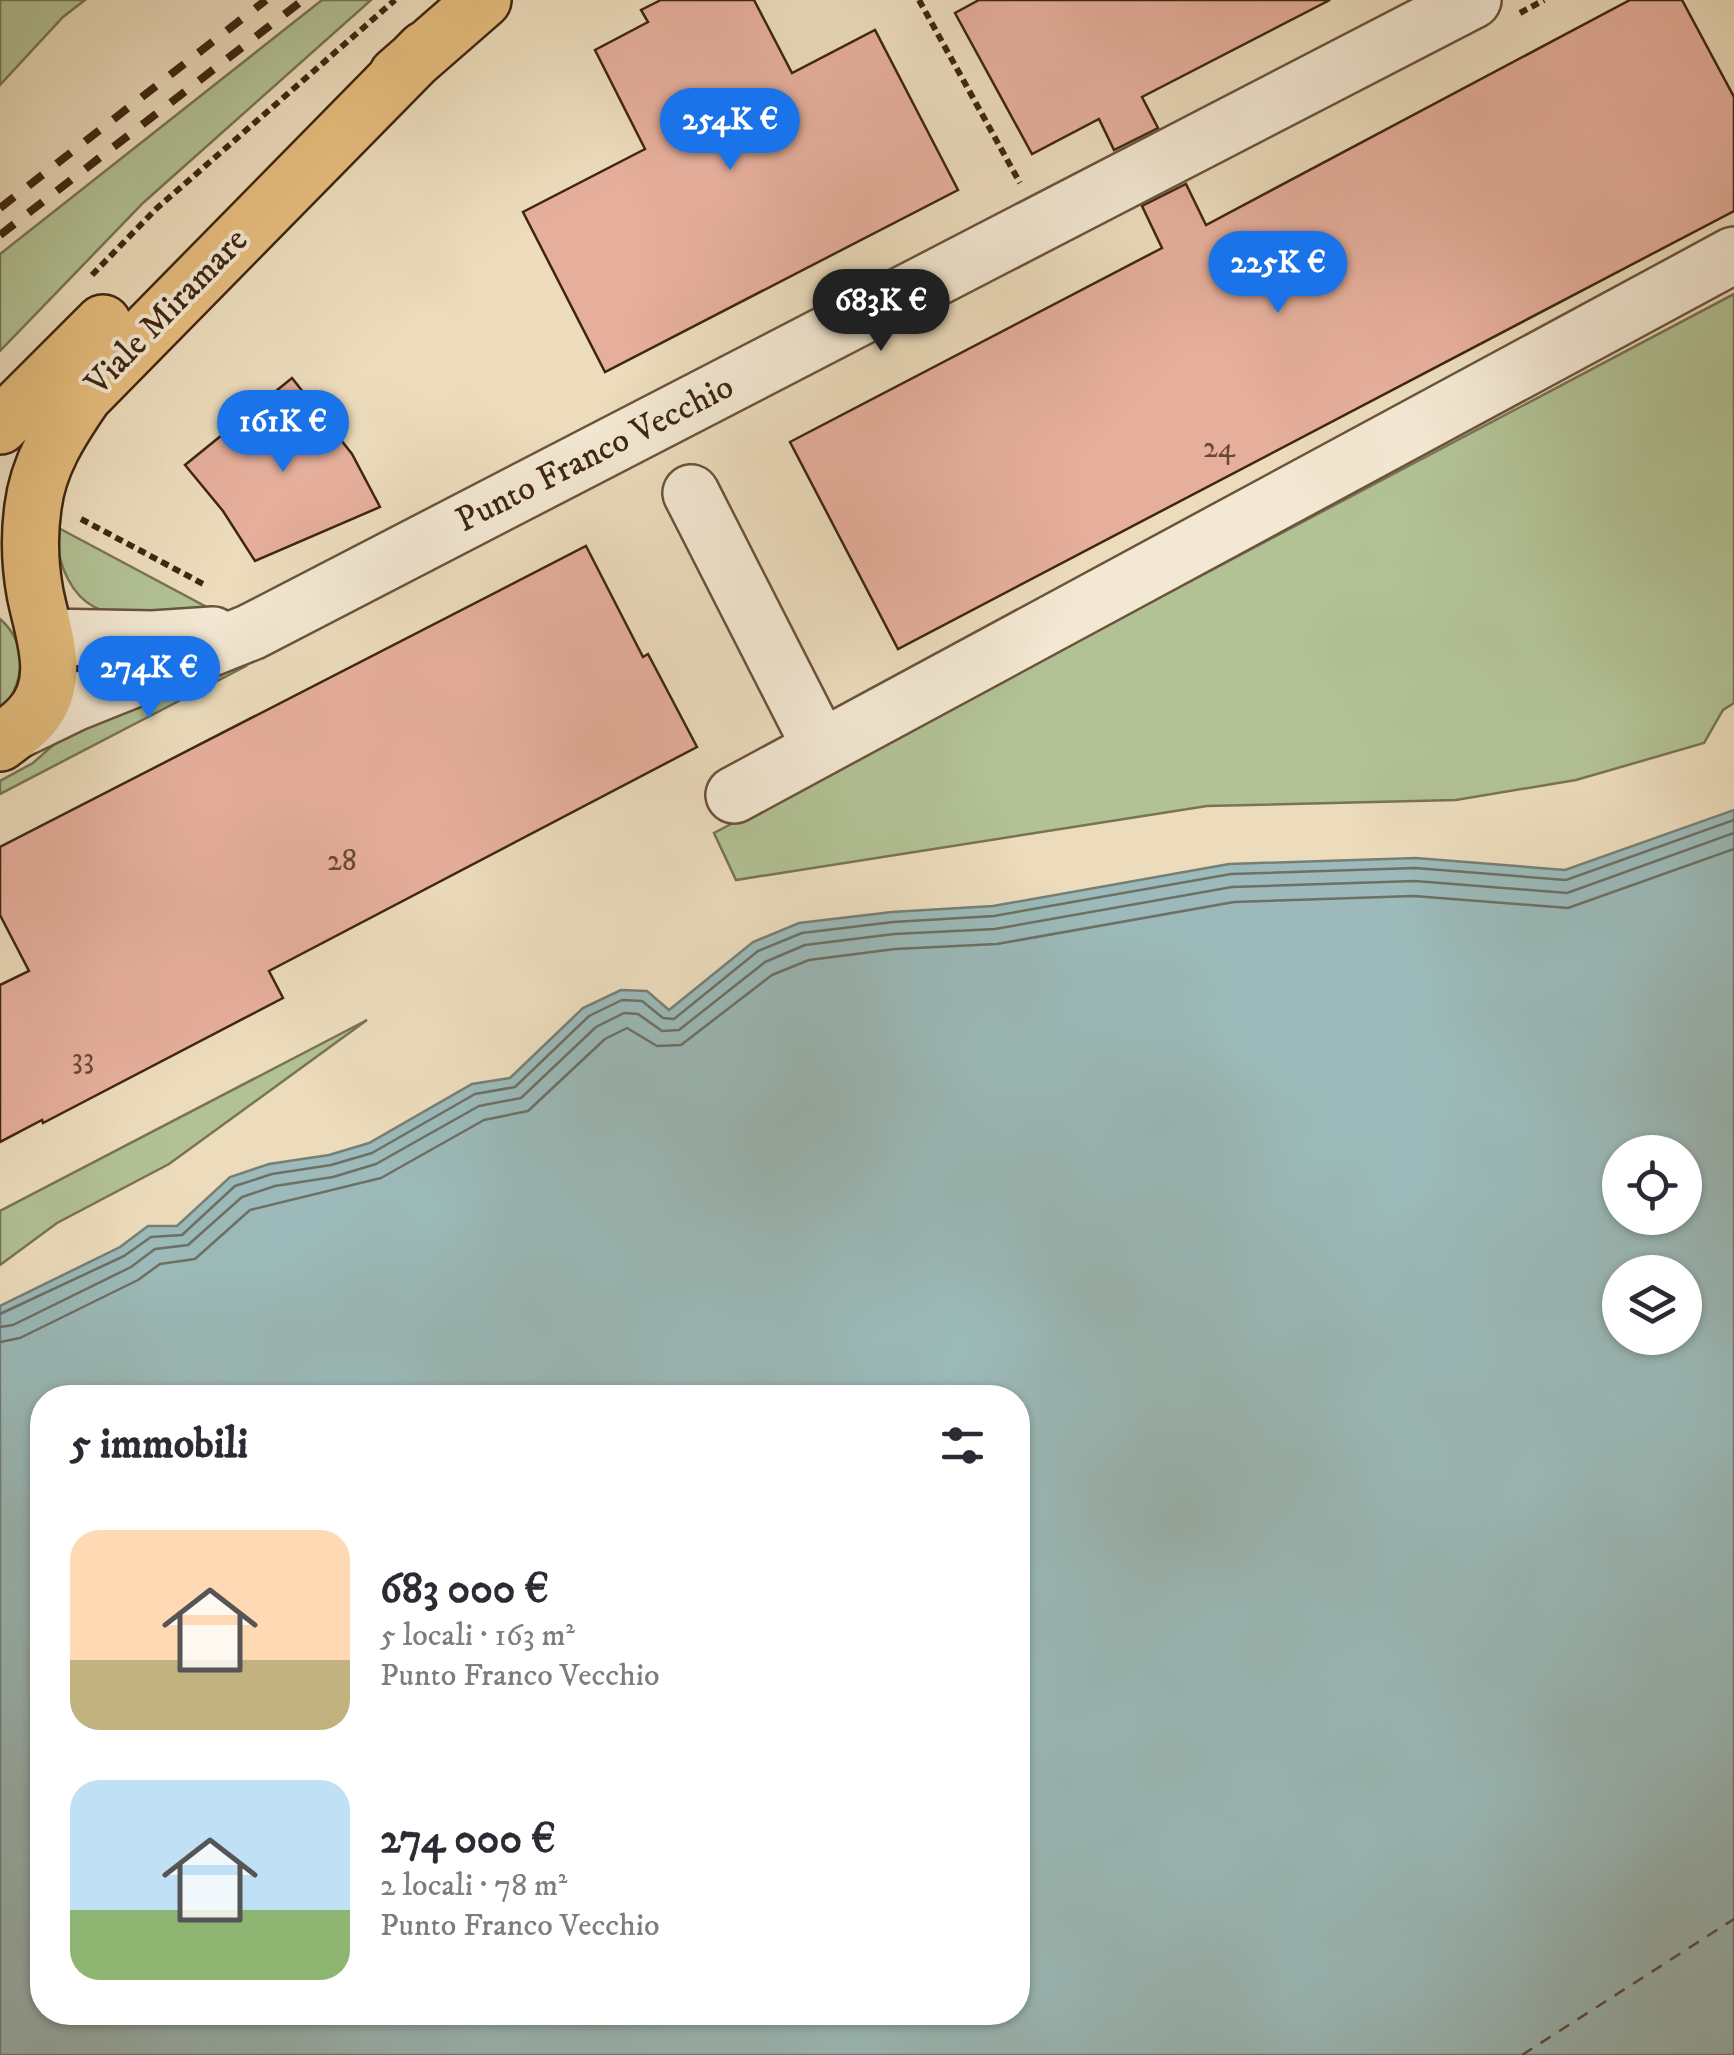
<!DOCTYPE html>
<html lang="it">
<meta charset="utf-8">
<style>
:root{--surface:#fff;--page:#f7f7f7;--text:#2b2b33;--muted:#7c7c81;--accent:#1a73e8}
body{margin:0;font-family:"IM FELL DW Pica",serif;background:var(--page);color:var(--text);height:100vh;display:flex;flex-direction:column;font-size:38px;white-space:nowrap}
*{box-sizing:border-box;margin:0}
p{font-size:32px;color:var(--muted)}
.icon{flex:none;width:55px;height:55px;fill:none;stroke:currentColor;stroke-width:2;stroke-linecap:round;stroke-linejoin:round}
.map{position:relative;flex:1;overflow:hidden}
.side{position:absolute;left:30px;top:1385px;width:1000px;height:640px;display:flex;flex-direction:column;background:var(--surface);border-radius:40px;box-shadow:0 2px 8px #0004}
.side>*{flex:none}
.fabs{position:absolute;left:1602px;top:1135px;display:grid;gap:20px}
.fabs a{display:grid;place-items:center;width:100px;height:100px;border-radius:50%;background:var(--surface);box-shadow:0 2px 8px #0004;font-size:50px}
.price{position:absolute;translate:-50% -85px;padding:0 22px;border-radius:35px;background:var(--accent);color:#fff;font-size:32px;line-height:65px;filter:drop-shadow(0 2px 5px #0008)}
.price::after{content:'';position:absolute;left:50%;top:60px;width:30px;height:22px;margin-left:-15px;background:inherit;clip-path:polygon(0 0,100% 0,50% 100%)}
.price.selected{background:#222;color:#fff}
ul{padding:0;list-style:none}
li{display:flex;align-items:center;gap:30px;height:250px;padding:0 40px}
li span{display:grid;place-items:center;flex:none;width:280px;height:200px;border-radius:30px;color:#555}
li>.icon{margin-inline-start:auto}
span .icon{width:120px;height:120px;fill:#fffc;stroke-width:1}
li b{font-size:42px}
h2{display:flex;justify-content:space-between;align-items:center;height:120px;padding:0 40px;font-size:42px}
.map>svg:first-child{display:block}
</style>
<div class="map">
<svg width="1734" height="2055" viewBox="0 0 1734 2055">
<rect width="100%" height="100%" fill="#ecdcbc"/>
<filter id="stains"><feTurbulence type="fractalNoise" baseFrequency=".002" numOctaves="4"/><feColorMatrix values="0 0 0 0 .2 0 0 0 0 .09 0 0 0 0 .02 0 0 0 .5 -.17"/></filter>
<radialGradient id="worn" r=".72"><stop offset=".6" stop-color="#630" stop-opacity="0"/><stop offset="1" stop-color="#630" stop-opacity=".3"/></radialGradient>
<path fill="#b2c295" stroke="#787453" stroke-width="2.5" d="M0,0H85L63,17L0,85Z
M322,0H371L143,203L0,351V254Z
M1734,294V703L1723,710L1704,743L1576,780L1456,800L1207,806L736,880L714,833Z
M53,525L214,611C124,614 69,638 53,525Z
M0,619C29,644 25,684 0,711Z
M241,656L246,666L0,794V781L33,763L69,731Z
M367,1020L169,1164L57,1223L0,1265V1211Z"/>
<path fill="#9bbab9" stroke="#767f76" stroke-width="2.5" fill-rule="evenodd" d="M1734,810V2055H0V1306L120,1247L148,1226H177L230,1177L269,1164L329,1155L369,1143L472,1084L510,1078L583,1008L621,990L647,991L669,1010L753,942L799,923L892,912L993,906L1229,864L1416,858L1565,870ZM1620,1152H1685V1218H1620ZM1620,1272H1685V1338H1620ZM42,1398H1018V2012H42Z"/>
<g fill="none" stroke-linecap="round" stroke-linejoin="round">
<path stroke="#6c7065" stroke-width="2.5" d="M0,1314L124,1256L151,1237L182,1235L235,1186L272,1174L331,1165L372,1153L475,1094L515,1087L589,1016L622,1000L642,1001L663,1018L674,1019L758,951L802,933L893,922L994,916L1231,874L1415,868L1566,880L1734,820
M0,1327L13,1325L131,1267L155,1249L188,1245L242,1197L275,1186L333,1177L376,1164L479,1106L521,1098L596,1027L624,1013L638,1014L662,1031L679,1030L765,962L805,945L894,934L995,929L1232,887L1415,881L1567,893L1734,833
M0,1342L20,1338L138,1280L160,1264L195,1259L250,1210L381,1178L484,1120L528,1111L605,1039L627,1028L657,1046L681,1045L772,975L809,960L895,949L997,944L1234,902L1414,896L1568,908L1734,849"/>
<path stroke="#554b3b" stroke-width="2.5" stroke-dasharray="12 10" stroke-linecap="butt" d="M1522,2055L1734,1919"/>
</g>
<path fill="#e6af9c" stroke="#3e2611" stroke-width="2.5" d="M661,0H754L792,73L875,30L958,190L605,372L523,212L645,149L595,50L648,22L641,10Z
M979,0H1330L1142,97L1158,128L1114,150L1099,119L1032,154L955,13Z
M1630,0H1682L1734,97V211L898,649L790,442L1162,248L1142,206L1186,184L1206,225Z
M292,378L352,454L380,507L255,561L223,511L185,465Z
M586,546L643,657L648,654L697,747L269,971L283,998L43,1123L42,1120L0,1142V985L29,971L0,915V847Z"/>
<g fill="none" stroke-linecap="round" stroke-linejoin="round">
<defs>
<path id="minor" d="M691,493L821,748
M46,637L153,639L213,635
M12,733L74,703L251,632L1473,0
M734,795L1734,255"/>
<path id="major" d="M397,75L483,0
M0,426L103,323
M0,743C10,735 21,728 30,718C64,682 43,634 35,593C30,565 29,535 33,507C38,465 60,431 84,396L425,49"/>
</defs>
<use href="#minor" stroke="#6a543c" stroke-width="60"/>
<use href="#major" stroke="#3e2611" stroke-width="60"/>
<path stroke="#3e2611" stroke-width="6" stroke-dasharray="8 5" stroke-linecap="butt" d="M919,0L1020,183
M1520,13L1544,0
M92,275L156,209L395,0
M81,519L207,586"/>
<use href="#minor" stroke="#f3e8d3" stroke-width="55"/>
<use href="#major" stroke="#e6be7e" stroke-width="55"/>
<path stroke="#3e2611" stroke-width="8" stroke-dasharray="18 18" stroke-linecap="butt" d="M0,208L266,0
M0,235L303,0"/>
</g>
<g text-anchor="middle" dominant-baseline="central" stroke-width="8" stroke-linejoin="round" paint-order="stroke">
<g font-size="30" fill="#684834">
<text x="1219" y="448">24</text>
<text x="342" y="861">28</text>
<text x="83" y="1059">33</text>
</g>
<g font-size="35" fill="#3e2611" stroke="#f3e8d3">
<text transform="translate(167 312) rotate(-46)">Viale Miramare</text>
<text transform="translate(595 454) rotate(-27)">Punto Franco Vecchio</text>
</g>
</g>
<rect width="100%" height="100%" filter="url(#stains)"/>
<rect width="100%" height="100%" fill="url(#worn)"/>
</svg>
<div class="fabs">
<a><svg class="icon" aria-label="locate" viewBox="0 0 24 24"><circle cx="12" cy="12" r="6"/><path d="M12 2v4M12 18v4M2 12h4M18 12h4"/></svg></a>
<a><svg class="icon" aria-label="layers" viewBox="0 0 24 24"><path d="M12 4l9 5-9 5-9-5zM3 14l9 5 9-5"/></svg></a>
</div>
<b class="price" style="left:730px;top:173px">254K €</b>
<b class="price" style="left:1278px;top:316px">225K €</b>
<b class="price selected" style="left:881px;top:354px">683K €</b>
<b class="price" style="left:283px;top:475px">161K €</b>
<b class="price" style="left:149px;top:721px">274K €</b>
<section class="side">
<h2>5 immobili<svg class="icon" aria-label="filters" viewBox="0 0 24 24"><path d="M4 7h16M4 17h16"/><circle cx="9" cy="7" r="2"/><circle cx="15" cy="17" r="2"/></svg></h2>
<ul>
<li><span style="background:linear-gradient(#ffd9b3 65%,#c2b280 0)"><svg class="icon" aria-label="home" viewBox="0 0 24 24"><path d="M3 11l9-7 9 7M6 9v11h12V9"/></svg></span><div><b>683 000 €</b><p>5 locali · 163 m²</p><p>Punto Franco Vecchio</p></div></li>
<li><span style="background:linear-gradient(#bfe0f5 65%,#8fb573 0)"><svg class="icon" aria-label="home" viewBox="0 0 24 24"><path d="M3 11l9-7 9 7M6 9v11h12V9"/></svg></span><div><b>274 000 €</b><p>2 locali · 78 m²</p><p>Punto Franco Vecchio</p></div></li>
</ul>
</section>
</div>
